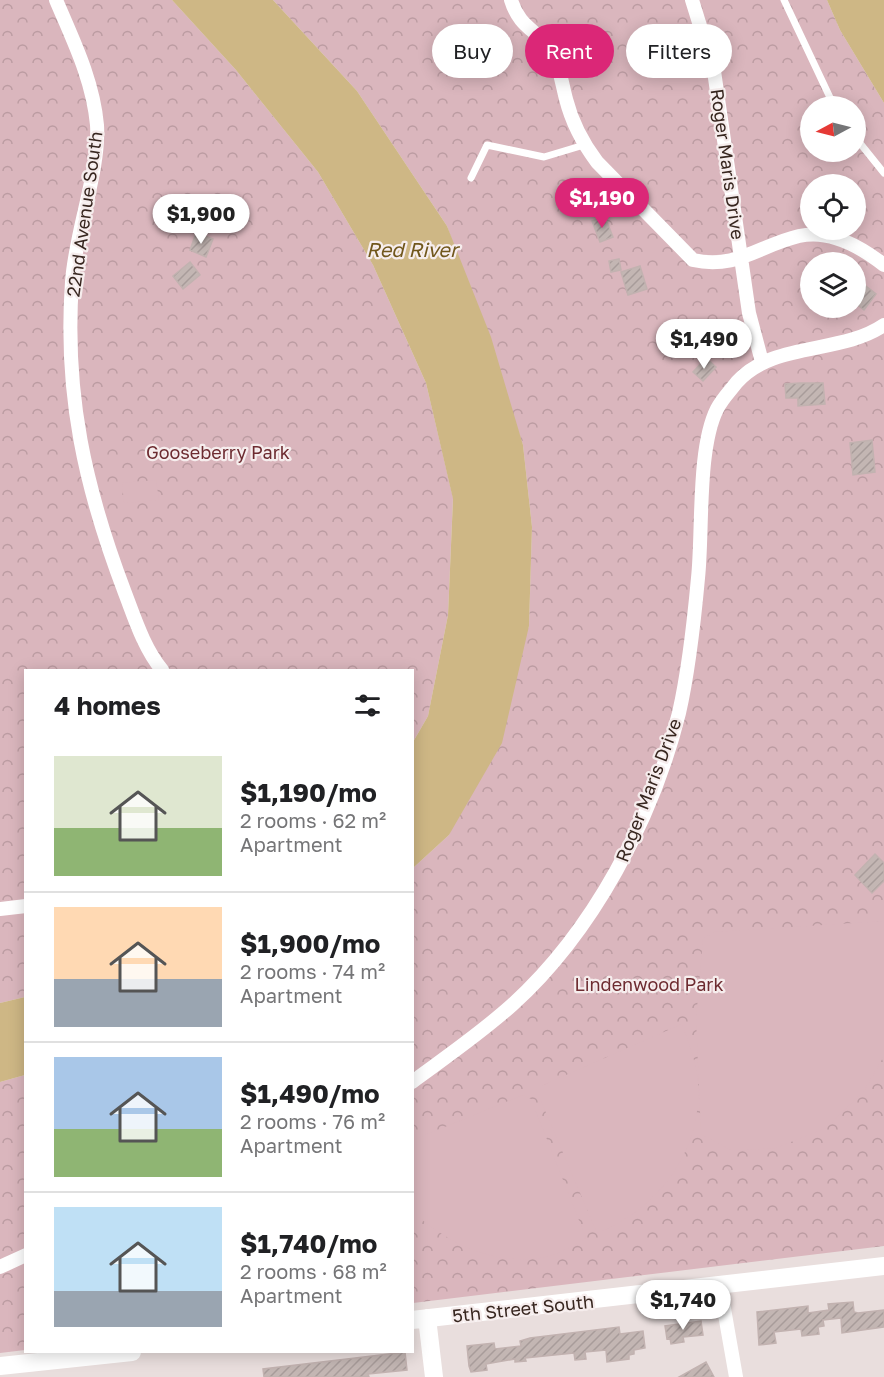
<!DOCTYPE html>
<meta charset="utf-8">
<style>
:root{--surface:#fff;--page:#f2f2f2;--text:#202124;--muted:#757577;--line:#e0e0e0;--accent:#db2777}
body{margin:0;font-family:"Golos Text",sans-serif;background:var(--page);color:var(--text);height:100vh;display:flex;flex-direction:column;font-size:22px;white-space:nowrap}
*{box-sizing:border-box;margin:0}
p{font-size:20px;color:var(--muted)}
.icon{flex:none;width:33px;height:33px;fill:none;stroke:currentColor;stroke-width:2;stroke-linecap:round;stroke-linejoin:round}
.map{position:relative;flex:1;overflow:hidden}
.details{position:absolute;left:24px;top:669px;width:390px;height:684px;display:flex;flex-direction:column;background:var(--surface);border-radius:0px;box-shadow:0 3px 15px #0003}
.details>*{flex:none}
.top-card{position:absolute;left:432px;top:24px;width:362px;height:54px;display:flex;gap:12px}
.needle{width:39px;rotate:263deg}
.controls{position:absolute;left:800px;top:96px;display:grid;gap:12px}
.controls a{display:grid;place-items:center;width:66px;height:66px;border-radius:50%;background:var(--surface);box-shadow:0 3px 15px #0003;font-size:30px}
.price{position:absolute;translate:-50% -51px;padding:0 14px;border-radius:21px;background:#fff;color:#222;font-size:20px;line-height:39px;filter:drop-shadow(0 2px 3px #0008)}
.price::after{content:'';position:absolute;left:50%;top:36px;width:18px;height:14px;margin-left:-9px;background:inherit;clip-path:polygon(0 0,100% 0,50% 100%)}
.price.on{background:var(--accent);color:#fff}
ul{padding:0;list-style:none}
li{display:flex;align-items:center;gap:18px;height:150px;padding:0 30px}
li+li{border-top:2px solid var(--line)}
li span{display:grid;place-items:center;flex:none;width:168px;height:120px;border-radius:0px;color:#555}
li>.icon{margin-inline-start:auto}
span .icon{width:72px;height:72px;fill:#fffc;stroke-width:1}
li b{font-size:26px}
h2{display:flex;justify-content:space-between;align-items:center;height:72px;padding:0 30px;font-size:26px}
.chip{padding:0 21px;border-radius:27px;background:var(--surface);box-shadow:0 3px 15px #0003;font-size:21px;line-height:54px}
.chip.on{background:var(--accent);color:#fff}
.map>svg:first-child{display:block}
</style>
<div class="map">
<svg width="884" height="1377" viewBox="0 0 884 1377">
<defs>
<pattern id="park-crowns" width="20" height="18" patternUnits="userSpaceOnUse" patternTransform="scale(1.5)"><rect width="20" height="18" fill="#dab6bd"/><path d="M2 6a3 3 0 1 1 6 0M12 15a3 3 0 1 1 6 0" fill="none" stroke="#bc9ca2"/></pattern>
<pattern id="building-hatch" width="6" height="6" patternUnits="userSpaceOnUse" patternTransform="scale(1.5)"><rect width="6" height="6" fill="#c3b6b3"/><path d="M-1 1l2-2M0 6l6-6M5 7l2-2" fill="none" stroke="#a89c9a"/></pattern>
</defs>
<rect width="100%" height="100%" fill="#e9dedd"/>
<path fill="url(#park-crowns)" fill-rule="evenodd" d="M0,0H172L236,70L318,172L373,265L426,383L453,498L448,615L428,716L413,742L412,670H26L25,997L0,1003Z
M273,0H827L840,30L884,103V1246L413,1303V868L449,835L529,626L532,527L523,445L447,226L357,91ZM810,106H855V152H810ZM810,184H855V230H810ZM810,262H855V308H810Z
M25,1075V1350L0,1353V1082Z"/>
<path fill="#dab6bd" d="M156,480L159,500L124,503L122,483Z
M884,921V1056L864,1091L826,1128L776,1148L733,1151L701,1134L696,1020L703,939L714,932Z
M682,1024C689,1043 696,1062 698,1082C703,1150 658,1210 597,1233L541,1101V1086Z
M523,1095L531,1099L586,1238C576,1244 564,1251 553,1255C503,1270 449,1245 413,1212V1140Z"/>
<path fill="#ceb785" d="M172,0H273L357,91L447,226L491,337L523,445L532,527L529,626L502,743L449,835L413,868V742L428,716L448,615L453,499L426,383L373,265L318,172L236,70Z
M827,0H884V103L840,30Z
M25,997V1075L0,1082V1003Z"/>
<path fill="url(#building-hatch)" stroke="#c2b2b0" stroke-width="1.5" d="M605,217L613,237L600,242L592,221Z
M196,233L213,239L206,257L190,250Z
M619,259L621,270L611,272L609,261Z
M190,262L200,275L183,289L173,276Z
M640,266L647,289L628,295L621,272Z
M862,283L876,294L864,310L855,303V292Z
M706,358L716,367L703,381L693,372Z
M800,383H823L825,404L798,406V398H786L785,384Z
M872,440L875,472L853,475L850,443Z
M875,854L884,863V881L872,893L855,875Z
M853,1302L854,1312L858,1313L884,1310V1327L842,1333L841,1318L823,1320L824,1326L818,1327L819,1334L802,1336L801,1329L774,1332L776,1343L759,1345L757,1312L808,1306V1313L829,1310L828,1304Z
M701,1321L703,1335L683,1337L684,1342L671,1344L670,1338L667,1339L665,1326Z
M619,1327L620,1334L643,1331L645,1348L634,1350V1354L629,1355V1359L607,1362L606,1350L585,1352L586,1359L575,1360L574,1353L525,1358L526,1361L515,1362V1359L497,1362L486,1364L487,1370L471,1372L469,1366L467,1346L494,1343L495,1349L521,1346L520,1341L530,1338Z
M405,1352L407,1370L368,1374L369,1377H264L263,1369Z
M706,1362L714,1377H679Z"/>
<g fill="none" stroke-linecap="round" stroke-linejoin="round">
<path stroke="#fff" stroke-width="7" d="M784,0L834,106
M855,137L884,173
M471,178L487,145L544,157L584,145"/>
<path stroke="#fff" stroke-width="14" d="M56,0C73,40 93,80 97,125C100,170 75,233 72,282C64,394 85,488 125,593C135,619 144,648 162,670
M511,0C520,30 540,30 553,54C560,68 562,84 566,99C572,123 582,142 597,162L693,260C736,270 760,245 799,236C830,229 861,247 884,265
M692,0L714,71L749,313L762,362
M0,909L26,906
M412,1082C446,1057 481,1033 512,1005C593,932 653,818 679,713C689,669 694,622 698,578C703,532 697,449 717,409C722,399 730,391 737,382C774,341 840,355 884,325
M0,1267L26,1255
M720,1286L736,1377"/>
<path stroke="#fff" stroke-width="18" d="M427,1318L434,1377
M412,1320L884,1266
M0,1366L132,1352"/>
</g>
<g text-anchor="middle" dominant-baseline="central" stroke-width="4.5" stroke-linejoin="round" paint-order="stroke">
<g font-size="18" fill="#37261f" stroke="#f6eded">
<text transform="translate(728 164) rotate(82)">Roger Maris Drive</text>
<text transform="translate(84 214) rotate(-82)">22nd Avenue South</text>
<text transform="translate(648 790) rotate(-69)">Roger Maris Drive</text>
<text transform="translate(523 1308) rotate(-6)">5th Street South</text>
</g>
<g font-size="18" fill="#6d2b30" stroke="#f6eded">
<text x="218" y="452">Gooseberry Park</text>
<text x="649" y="984">Lindenwood Park</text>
</g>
<g font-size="20" font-style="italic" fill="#71571c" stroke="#f6eded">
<text x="412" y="249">Red River</text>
</g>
</g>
</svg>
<div class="controls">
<a><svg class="needle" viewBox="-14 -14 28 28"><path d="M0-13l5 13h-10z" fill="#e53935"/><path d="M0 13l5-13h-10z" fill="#757577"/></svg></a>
<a><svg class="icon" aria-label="locate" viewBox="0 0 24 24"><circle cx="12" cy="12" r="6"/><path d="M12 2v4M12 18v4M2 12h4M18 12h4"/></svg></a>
<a><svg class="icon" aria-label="layers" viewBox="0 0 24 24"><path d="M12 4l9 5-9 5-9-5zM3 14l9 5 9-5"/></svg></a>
</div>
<b class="price on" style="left:602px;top:229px">$1,190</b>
<b class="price" style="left:201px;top:245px">$1,900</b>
<b class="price" style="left:704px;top:370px">$1,490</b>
<b class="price" style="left:683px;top:1331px">$1,740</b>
<div class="top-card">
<a class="chip">Buy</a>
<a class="chip on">Rent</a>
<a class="chip">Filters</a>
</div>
<section class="details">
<h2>4 homes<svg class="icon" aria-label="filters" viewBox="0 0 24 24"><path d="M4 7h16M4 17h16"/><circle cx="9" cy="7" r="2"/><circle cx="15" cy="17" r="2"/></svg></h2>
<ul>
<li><span style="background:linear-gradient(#dfe7d0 60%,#8fb573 0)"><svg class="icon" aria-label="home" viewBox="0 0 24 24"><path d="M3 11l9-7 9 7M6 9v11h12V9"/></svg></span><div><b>$1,190/mo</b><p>2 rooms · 62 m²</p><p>Apartment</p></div></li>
<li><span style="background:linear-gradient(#ffd9b3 60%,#9aa5b1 0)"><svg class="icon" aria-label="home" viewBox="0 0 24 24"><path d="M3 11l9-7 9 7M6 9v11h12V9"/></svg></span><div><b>$1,900/mo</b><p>2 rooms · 74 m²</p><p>Apartment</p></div></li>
<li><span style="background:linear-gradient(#a9c7e8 60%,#8fb573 0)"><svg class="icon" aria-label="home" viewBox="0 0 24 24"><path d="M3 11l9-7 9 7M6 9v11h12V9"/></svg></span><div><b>$1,490/mo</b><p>2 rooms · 76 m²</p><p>Apartment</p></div></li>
<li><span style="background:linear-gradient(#bfe0f5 70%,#9aa5b1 0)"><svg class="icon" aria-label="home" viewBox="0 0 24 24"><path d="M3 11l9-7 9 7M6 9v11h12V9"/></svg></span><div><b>$1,740/mo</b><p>2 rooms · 68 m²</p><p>Apartment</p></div></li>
</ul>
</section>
</div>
